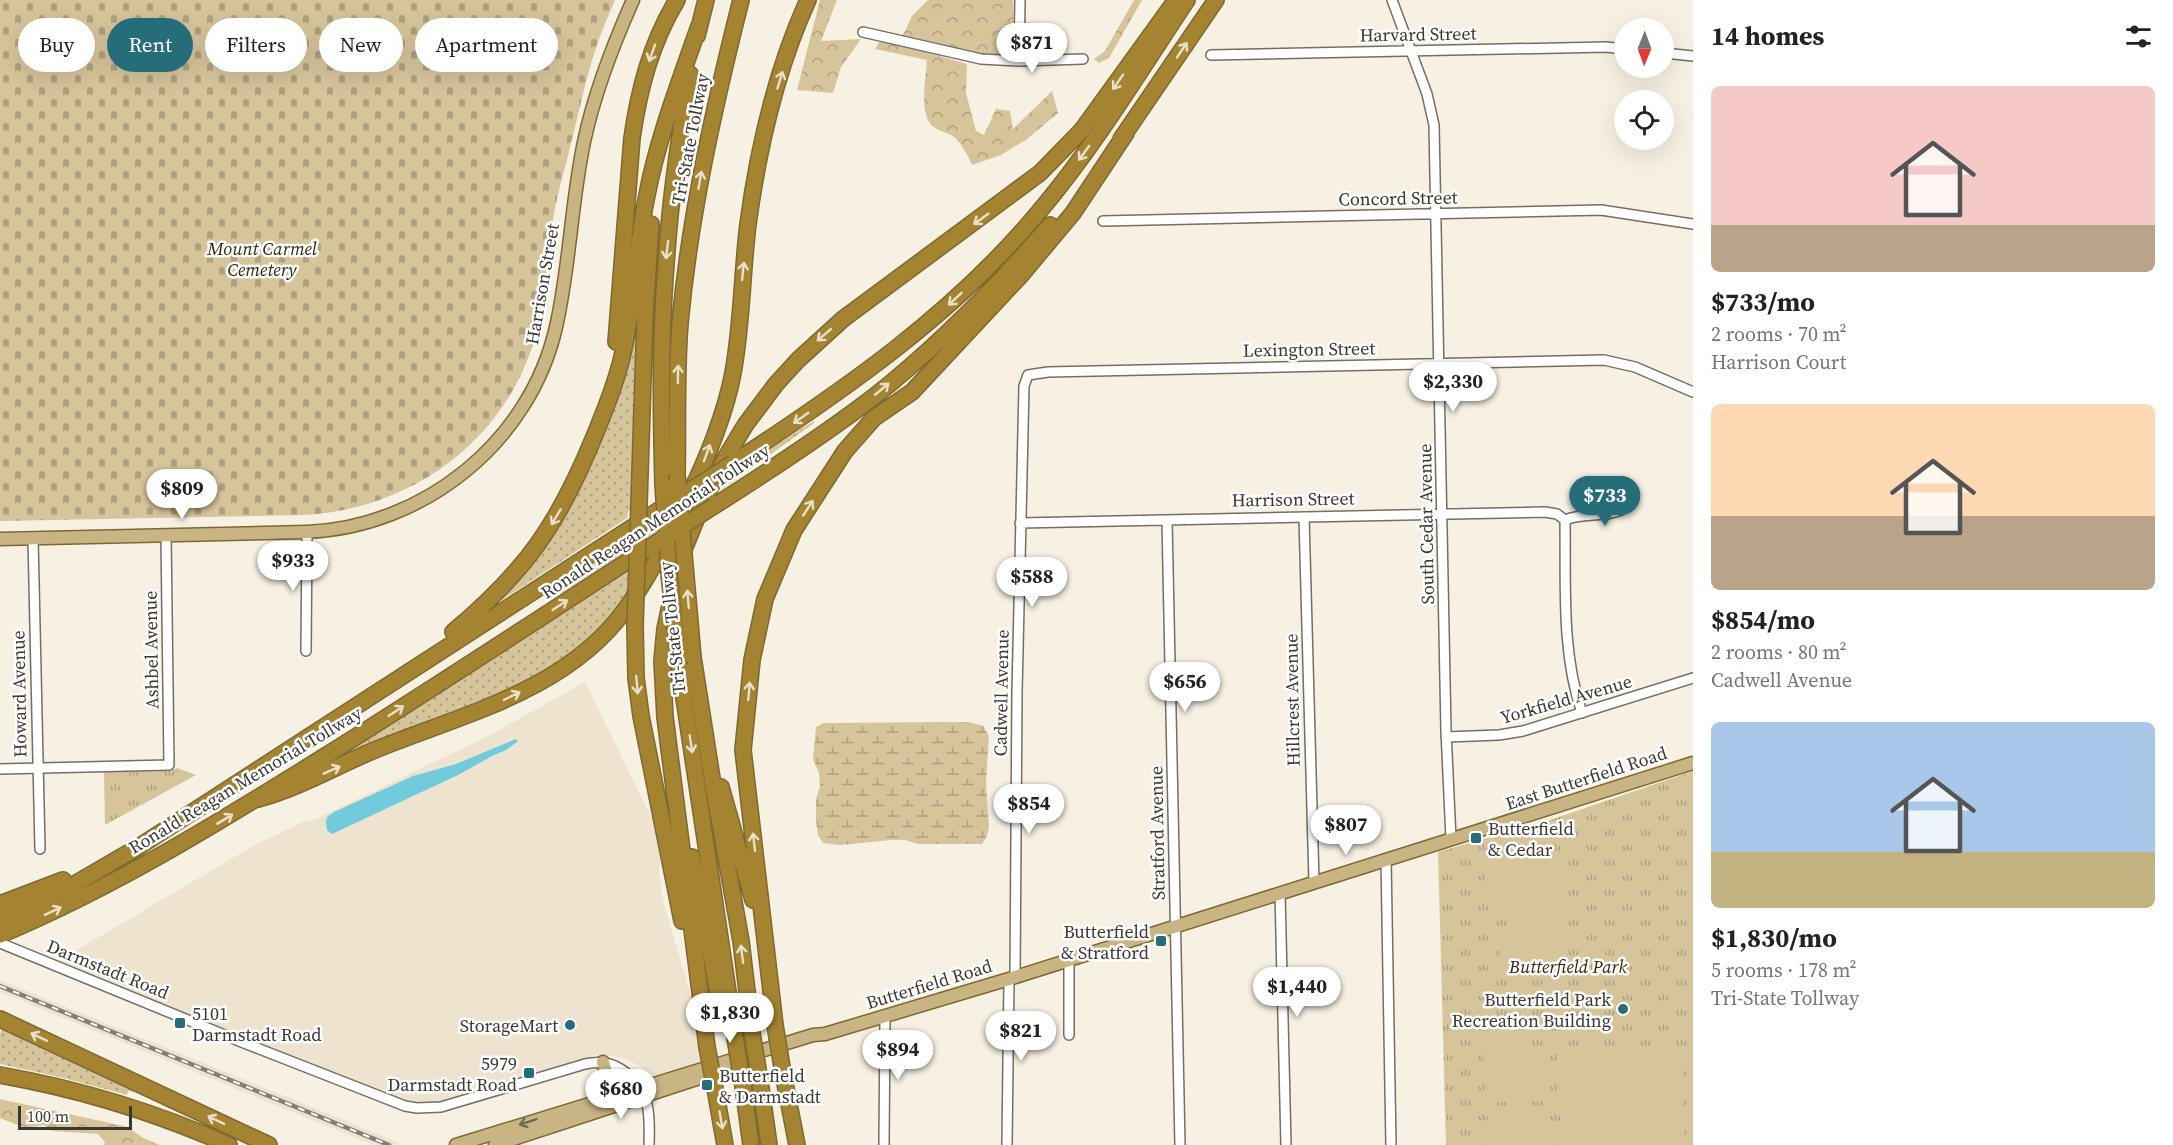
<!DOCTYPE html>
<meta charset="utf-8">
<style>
:root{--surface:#fff;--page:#f6f6f6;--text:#222;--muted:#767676;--accent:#266d7a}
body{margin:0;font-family:"Source Serif 4",serif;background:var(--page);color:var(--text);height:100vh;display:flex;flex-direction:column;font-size:22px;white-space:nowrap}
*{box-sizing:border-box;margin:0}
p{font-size:20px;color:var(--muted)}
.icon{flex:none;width:33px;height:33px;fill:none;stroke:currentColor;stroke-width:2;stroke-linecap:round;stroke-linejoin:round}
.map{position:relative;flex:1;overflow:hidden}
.panel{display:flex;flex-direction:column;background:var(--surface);width:480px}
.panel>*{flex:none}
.hud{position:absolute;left:18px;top:18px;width:570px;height:54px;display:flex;gap:12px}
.needle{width:39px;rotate:181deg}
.buttons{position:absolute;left:1614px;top:18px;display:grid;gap:12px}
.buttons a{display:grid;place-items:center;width:60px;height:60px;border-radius:50%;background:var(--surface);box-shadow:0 6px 24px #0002;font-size:30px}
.scale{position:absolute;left:18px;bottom:15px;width:114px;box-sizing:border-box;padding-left:6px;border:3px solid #3b3833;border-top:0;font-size:16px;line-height:21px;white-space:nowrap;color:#3b3833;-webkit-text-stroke:4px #fff;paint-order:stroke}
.price{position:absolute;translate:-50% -51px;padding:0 14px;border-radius:21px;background:#fff;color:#222;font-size:20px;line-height:39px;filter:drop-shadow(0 2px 3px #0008)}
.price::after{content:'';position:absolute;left:50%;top:36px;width:18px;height:14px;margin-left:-9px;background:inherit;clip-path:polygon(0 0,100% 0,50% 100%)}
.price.selected{background:var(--accent);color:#fff}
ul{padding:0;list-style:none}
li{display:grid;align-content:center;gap:12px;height:318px;padding:0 18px}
li span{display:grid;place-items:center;height:186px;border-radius:9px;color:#555}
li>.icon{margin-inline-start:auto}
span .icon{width:108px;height:108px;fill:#fffc;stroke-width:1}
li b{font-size:26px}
h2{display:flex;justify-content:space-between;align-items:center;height:72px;padding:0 18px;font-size:26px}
.tag{padding:0 21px;border-radius:27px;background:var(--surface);box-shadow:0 6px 24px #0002;font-size:21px;line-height:54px}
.tag.selected{background:var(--accent);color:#fff}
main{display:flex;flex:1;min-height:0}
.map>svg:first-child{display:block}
</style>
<main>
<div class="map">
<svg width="1693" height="1145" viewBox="0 0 1693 1145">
<defs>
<pattern id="grass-dots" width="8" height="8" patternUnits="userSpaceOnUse" patternTransform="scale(1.5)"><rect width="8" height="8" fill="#d6c49b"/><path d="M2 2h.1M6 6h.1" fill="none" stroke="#afa07f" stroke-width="1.8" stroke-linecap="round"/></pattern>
<pattern id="forest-crowns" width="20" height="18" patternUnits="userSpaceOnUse" patternTransform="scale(1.5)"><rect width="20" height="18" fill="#d6c49b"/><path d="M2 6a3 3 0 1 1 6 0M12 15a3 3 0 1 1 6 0" fill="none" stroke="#afa07f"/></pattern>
<pattern id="wetland-marsh" width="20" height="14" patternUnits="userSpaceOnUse" patternTransform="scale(1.5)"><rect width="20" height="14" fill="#d6c49b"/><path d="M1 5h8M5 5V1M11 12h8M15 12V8" fill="none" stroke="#afa07f"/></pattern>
<pattern id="cemetery-stones" width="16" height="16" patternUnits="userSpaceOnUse" patternTransform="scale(1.5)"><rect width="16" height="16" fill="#d6c49b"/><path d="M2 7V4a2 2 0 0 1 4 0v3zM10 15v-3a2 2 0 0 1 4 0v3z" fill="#afa07f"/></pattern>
<pattern id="park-tufts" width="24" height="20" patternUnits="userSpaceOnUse" patternTransform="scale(1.5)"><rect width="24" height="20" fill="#d6c49b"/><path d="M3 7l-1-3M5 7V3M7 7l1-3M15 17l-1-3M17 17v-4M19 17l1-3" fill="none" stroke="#afa07f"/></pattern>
</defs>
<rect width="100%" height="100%" fill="#f7f1e3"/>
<path fill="#ede3cf" d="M585,682L659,833L661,854L659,873L663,901L694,1006L713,1059L656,1076L629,1060L609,1055H599L440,1103L416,1104L387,1096L58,961L255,845L305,821L314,820L492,734Z
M0,980L400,1143L396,1145H373L0,992Z"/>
<path fill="url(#grass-dots)" d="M636,326L631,497V510L628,512L627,518L499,602L498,601C522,571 547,542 568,510C603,454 620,390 636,326Z
M814,421V423L721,490L727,476Z
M672,512L664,527L561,594L557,588Z
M630,571L628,597L591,638L556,665L498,697L353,754L350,750Z
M2,1028L134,1090L133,1092L128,1091L127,1095L64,1078L0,1064V1034Z"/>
<path fill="url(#forest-crowns)" d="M820,0H837L821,41L861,39L841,67L833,93L797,90Z
M928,0H1013L1014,39L1004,56H979L902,37L912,16Z
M1134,0H1142L1109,58L1099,63L1094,59L1105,51Z
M880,41L902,45L967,64L966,93L976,131L984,135L996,109L1010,111L1013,129L1052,91L1058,113L1027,139L1001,155L972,165C967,154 963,145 954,137C946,131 934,131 929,122C920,106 926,78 927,60L875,49Z
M0,1099L128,1127L143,1138L160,1145H104L105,1142L98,1134L53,1131L44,1125L25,1128L0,1118Z"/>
<path fill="url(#wetland-marsh)" d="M968,722L983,726L989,736L986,782L989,828L986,838L982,844H918L905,840H892L840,845L823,843L818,835L816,821V799L820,786L819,773L813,759L816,727L824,723Z"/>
<path fill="url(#cemetery-stones)" d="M0,0H615C608,17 600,34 595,51C585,81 579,113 571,143C566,166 558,190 554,214C547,253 546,292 537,330C510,438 413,509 305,515L0,521Z"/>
<path fill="url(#park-tufts)" d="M177,768L196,775L105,825L104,772L170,771Z
M1693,771V1145H1446L1438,852L1550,820Z"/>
<path fill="#d6c49b" d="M1552,853L1559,858L1565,925L1561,926L1566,965L1504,973L1498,934L1542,927C1534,926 1525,927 1518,924C1490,915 1484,884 1483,860Z
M1483,1039C1508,1038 1539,1042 1545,1072C1547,1081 1546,1092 1547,1101L1493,1102L1485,1097Z
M1665,1052L1683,1069L1685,1145H1571C1555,1116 1557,1087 1557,1056Z
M1548,1112L1547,1131L1543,1145H1486L1485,1122L1493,1113Z"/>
<path fill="#71cbdd" d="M516,739L518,741L506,750L494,755L458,775L332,834L327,830L326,822L327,817L334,812L413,776L456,764Z"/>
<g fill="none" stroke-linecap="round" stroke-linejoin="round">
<defs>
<path id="minor" d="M1392,0L1427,94L1434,125L1446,731L1451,839
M863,32L981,59L1019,61L1083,59
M1664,53L1693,56
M1211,55L1606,47L1624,49
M1019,61L1020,0
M1103,221L1601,210L1693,224
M1304,517L1314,882
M1167,520L1180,1145
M1565,520C1566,584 1561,652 1582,713
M1565,520C1585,511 1612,520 1628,505
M1020,523L1545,512L1557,514L1565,520
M33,538L40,849
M306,651L307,532
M1446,737L1499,735L1523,731L1693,678
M0,769L169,765L166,535
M1386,859L1391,1145
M1280,893L1286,1145
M0,943L244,1043L405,1106L417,1108L441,1107L585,1064C600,1061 612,1062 625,1072C651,1093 650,1114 649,1145
M1069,960V1035
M1015,977L1017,693L1024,386L1028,375L1048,372L1604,360L1635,367L1693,392
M884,1145L885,1016
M1007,1145L1009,979"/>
<path id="major" d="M0,539L307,532C424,527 530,442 556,327C570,266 571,203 584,142C594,94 613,45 633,0
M598,1099L606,1095L609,1083L603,1062
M456,1145L813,1035L825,1034L1009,979L1693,763
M495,1145L736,1066"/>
<path id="highway" d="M697,36L706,0
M1121,139L1216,0
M616,342L632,138C639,89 651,43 677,0
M733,463C844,390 952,316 1038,213C1094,147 1139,72 1187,0
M677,474C678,424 676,373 680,323C690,214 714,107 741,0
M663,484C661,411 660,337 666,264C670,201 679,137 690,74
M690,493C707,459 726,411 733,373C742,324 742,273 748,224C758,150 777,68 808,0
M639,504L645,316L651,224
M714,506C769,471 823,436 875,396C939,345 997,286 1050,225
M635,626L636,678L641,716L682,921
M453,632C525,572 558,525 594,437C607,405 620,373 626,338C635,291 637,242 647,195C658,137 680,81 699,26
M693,657L713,785L741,941L752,1033
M679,665L735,1038
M721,787L753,900
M258,799C299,788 336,766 375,750C463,714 566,691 625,610C642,587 656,562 669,536
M692,857L719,998
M0,904L63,880
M0,920L73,885L140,846L673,501
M0,935C115,887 221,821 327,755C437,686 546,614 656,543
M0,1019L269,1145
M775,1025L743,750L752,660L765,599L794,530L845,451L874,418L912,392L1022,274L1073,213L1126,133
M707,1047L665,717L662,661L665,629L680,559L705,498L726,457L746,424L776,384L798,360L843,319L1040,173L1082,130L1176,0
M783,1073L797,1145
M0,1075C79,1089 155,1112 229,1145
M760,1081L769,1145
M743,1086L751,1145
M716,1094L725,1145"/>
</defs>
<use href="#minor" stroke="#746f63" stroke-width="12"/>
<use href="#major" stroke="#7f6932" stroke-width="15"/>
<use href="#highway" stroke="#7f6932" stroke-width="18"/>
<use href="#minor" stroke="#fff" stroke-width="9"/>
<use href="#major" stroke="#c8b583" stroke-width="12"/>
<use href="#highway" stroke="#a48331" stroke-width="15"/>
<defs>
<path id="rail" d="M0,986L389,1145"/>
</defs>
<use href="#rail" stroke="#837e76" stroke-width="4.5"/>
<use href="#rail" stroke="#fff" stroke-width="2" stroke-dasharray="7" stroke-linecap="butt"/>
<defs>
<path id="highway-bridge" d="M677,474L693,657
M663,484L669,574L679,665
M681,496L733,463
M656,543L714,506
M635,626L639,504
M775,1025L783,1073
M752,1033L760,1081
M735,1038L743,1086
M707,1047L716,1094"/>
</defs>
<use href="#highway-bridge" stroke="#7f6932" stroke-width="18" stroke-linecap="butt"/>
<use href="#highway-bridge" stroke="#a48331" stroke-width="15"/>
</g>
<defs><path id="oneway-shaft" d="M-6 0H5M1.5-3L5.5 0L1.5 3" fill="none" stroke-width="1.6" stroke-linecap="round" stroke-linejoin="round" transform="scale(1.5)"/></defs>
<g stroke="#e8e0cc">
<use href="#oneway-shaft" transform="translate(1182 50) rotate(-56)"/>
<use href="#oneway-shaft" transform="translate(652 53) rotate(110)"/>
<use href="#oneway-shaft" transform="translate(780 80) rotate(-73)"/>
<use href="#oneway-shaft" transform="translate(1118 82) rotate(125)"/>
<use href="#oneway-shaft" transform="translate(1084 153) rotate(126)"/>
<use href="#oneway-shaft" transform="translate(700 180) rotate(-80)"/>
<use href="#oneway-shaft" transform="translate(981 219) rotate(144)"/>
<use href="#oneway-shaft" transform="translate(667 250) rotate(97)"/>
<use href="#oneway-shaft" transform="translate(743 271) rotate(-84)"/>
<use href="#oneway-shaft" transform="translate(955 299) rotate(137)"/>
<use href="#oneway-shaft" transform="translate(824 335) rotate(139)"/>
<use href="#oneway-shaft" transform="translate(678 374) rotate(-89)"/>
<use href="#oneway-shaft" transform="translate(882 389) rotate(-40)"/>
<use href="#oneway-shaft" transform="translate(801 418) rotate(145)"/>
<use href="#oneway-shaft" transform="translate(707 453) rotate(-70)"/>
<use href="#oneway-shaft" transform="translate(808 508) rotate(-57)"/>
<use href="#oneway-shaft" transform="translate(556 517) rotate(121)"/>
<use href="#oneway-shaft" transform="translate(688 599) rotate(-95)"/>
<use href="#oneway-shaft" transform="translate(560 605) rotate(-33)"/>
<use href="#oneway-shaft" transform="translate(637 685) rotate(85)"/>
<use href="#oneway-shaft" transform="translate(749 691) rotate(-85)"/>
<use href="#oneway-shaft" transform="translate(512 696) rotate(-26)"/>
<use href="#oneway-shaft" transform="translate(396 711) rotate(-33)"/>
<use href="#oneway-shaft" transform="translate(691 744) rotate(81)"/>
<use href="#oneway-shaft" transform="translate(332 770) rotate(-24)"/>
<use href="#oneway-shaft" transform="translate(225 819) rotate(-31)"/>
<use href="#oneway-shaft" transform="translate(754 842) rotate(-97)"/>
<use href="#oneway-shaft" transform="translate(53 911) rotate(-25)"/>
<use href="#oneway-shaft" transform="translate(742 954) rotate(-97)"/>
<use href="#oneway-shaft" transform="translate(39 1037) rotate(-155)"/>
<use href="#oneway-shaft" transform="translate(216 1120) rotate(-155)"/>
<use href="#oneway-shaft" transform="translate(721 1120) rotate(80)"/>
</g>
<use stroke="#736a53" href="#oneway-shaft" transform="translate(528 1122) rotate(162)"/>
<g fill="#266d7a" stroke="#fff" stroke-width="2">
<rect x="1470" y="832" width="12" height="12" rx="3"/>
<rect x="1155" y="935" width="12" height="12" rx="3"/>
<circle cx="1623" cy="1009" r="6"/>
<rect x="174" y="1017" width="12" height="12" rx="3"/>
<circle cx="570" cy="1025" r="6"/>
<rect x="523" y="1067" width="12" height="12" rx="3"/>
<rect x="701" y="1079" width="12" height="12" rx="3"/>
</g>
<g text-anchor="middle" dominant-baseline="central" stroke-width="5" stroke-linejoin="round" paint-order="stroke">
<g font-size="18" fill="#3b3833" stroke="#fff">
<text transform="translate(1418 34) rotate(-1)">Harvard Street</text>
<text transform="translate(690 139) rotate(-79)">Tri-State Tollway</text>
<text transform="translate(1398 198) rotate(-1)">Concord Street</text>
<text transform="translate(542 284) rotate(-80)">Harrison Street</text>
<text transform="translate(1309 349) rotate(-1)">Lexington Street</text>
<text transform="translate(1293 499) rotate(-1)">Harrison Street</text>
<text transform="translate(655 521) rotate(-33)">Ronald Reagan Memorial Tollway</text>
<text transform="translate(1426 524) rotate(-91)">South Cedar Avenue</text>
<text transform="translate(672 628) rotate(-96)">Tri-State Tollway</text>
<text transform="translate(151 650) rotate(-91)">Ashbel Avenue</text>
<text transform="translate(1001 693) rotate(-89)">Cadwell Avenue</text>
<text transform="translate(19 694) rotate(-91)">Howard Avenue</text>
<text transform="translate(1566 699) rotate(-16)">Yorkfield Avenue</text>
<text transform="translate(1292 700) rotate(-91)">Hillcrest Avenue</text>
<text transform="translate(1586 778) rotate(-18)">East Butterfield Road</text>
<text transform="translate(245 780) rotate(-31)">Ronald Reagan Memorial Tollway</text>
<text transform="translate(1157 833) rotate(-91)">Stratford Avenue</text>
<text transform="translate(108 969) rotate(22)">Darmstadt Road</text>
<text transform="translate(929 984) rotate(-17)">Butterfield Road</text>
</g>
<g font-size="18" font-style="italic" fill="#342709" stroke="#fff">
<text x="262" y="248">Mount Carmel<tspan x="262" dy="21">Cemetery</tspan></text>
<text x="1568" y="966">Butterfield Park</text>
</g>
<g font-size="18" fill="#3b3833" stroke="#fff" text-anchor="end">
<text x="1488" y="828" text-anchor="start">Butterfield<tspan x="1488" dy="21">&amp; Cedar</tspan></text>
<text x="1149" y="931">Butterfield<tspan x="1149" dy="21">&amp; Stratford</tspan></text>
<text x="1611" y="999">Butterfield Park<tspan x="1611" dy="21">Recreation Building</tspan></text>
<text x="192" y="1013" text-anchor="start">5101<tspan x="192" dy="21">Darmstadt Road</tspan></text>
<text x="558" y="1025">StorageMart</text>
<text x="517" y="1063">5979<tspan x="517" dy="21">Darmstadt Road</tspan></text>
<text x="719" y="1075" text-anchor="start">Butterfield<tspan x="719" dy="21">&amp; Darmstadt</tspan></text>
</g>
</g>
</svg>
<div class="buttons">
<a><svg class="needle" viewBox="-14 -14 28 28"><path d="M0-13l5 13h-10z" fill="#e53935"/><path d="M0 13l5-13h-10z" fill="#767676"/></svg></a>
<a><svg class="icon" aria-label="locate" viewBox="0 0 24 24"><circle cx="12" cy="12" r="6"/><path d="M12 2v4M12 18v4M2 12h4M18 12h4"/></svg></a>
</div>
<div class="scale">100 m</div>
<b class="price" style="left:1032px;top:74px">$871</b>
<b class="price" style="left:1453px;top:413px">$2,330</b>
<b class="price" style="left:182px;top:520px">$809</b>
<b class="price selected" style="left:1605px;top:527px">$733</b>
<b class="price" style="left:293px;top:592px">$933</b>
<b class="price" style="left:1032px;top:608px">$588</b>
<b class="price" style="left:1185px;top:713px">$656</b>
<b class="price" style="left:1029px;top:835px">$854</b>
<b class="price" style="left:1346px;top:856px">$807</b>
<b class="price" style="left:1297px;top:1018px">$1,440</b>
<b class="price" style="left:730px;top:1044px">$1,830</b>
<b class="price" style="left:1021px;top:1062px">$821</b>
<b class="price" style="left:898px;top:1081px">$894</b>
<b class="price" style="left:621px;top:1120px">$680</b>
<div class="hud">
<a class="tag">Buy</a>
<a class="tag selected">Rent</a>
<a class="tag">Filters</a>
<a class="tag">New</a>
<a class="tag">Apartment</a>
</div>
</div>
<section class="panel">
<h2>14 homes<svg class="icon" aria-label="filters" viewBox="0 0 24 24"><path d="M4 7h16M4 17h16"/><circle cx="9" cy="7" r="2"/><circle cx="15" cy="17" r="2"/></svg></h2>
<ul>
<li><span style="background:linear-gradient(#f6c9c9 75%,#b9a48a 0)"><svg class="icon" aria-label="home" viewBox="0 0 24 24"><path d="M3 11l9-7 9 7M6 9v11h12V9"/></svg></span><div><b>$733/mo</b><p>2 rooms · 70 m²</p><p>Harrison Court</p></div></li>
<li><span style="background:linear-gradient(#ffd9b3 60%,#b9a48a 0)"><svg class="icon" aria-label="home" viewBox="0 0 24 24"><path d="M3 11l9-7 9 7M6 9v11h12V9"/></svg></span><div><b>$854/mo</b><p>2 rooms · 80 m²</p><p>Cadwell Avenue</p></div></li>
<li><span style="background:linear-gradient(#a9c7e8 70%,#c2b280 0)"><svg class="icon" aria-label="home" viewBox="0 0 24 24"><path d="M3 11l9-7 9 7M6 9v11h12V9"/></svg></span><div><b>$1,830/mo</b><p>5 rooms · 178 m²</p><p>Tri-State Tollway</p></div></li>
</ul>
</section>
</main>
